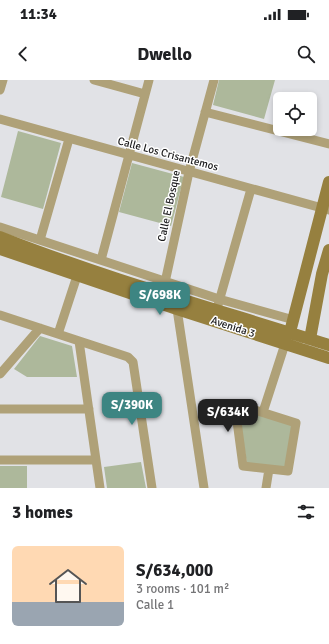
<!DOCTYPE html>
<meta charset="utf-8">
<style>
:root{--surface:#fff;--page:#f2f2f2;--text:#202124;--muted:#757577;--accent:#3d8582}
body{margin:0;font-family:Signika,sans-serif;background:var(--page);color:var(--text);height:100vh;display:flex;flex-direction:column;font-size:15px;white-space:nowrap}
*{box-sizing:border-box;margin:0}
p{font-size:13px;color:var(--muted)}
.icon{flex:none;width:22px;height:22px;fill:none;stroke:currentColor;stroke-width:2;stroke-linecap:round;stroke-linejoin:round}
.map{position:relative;height:408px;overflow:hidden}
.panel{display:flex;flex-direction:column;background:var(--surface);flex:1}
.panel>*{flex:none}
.controls{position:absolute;left:273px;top:12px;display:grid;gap:8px}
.controls a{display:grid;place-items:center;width:44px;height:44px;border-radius:6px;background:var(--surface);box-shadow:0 2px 6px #0003;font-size:20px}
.price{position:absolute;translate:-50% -34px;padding:0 9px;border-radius:8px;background:var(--accent);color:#fff;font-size:13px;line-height:26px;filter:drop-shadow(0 1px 2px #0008)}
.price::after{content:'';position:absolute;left:50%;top:24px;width:12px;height:9px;margin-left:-6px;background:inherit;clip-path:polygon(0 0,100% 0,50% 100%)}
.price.active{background:#222;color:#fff}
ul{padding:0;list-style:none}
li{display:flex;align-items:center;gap:12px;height:100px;padding:0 12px}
li span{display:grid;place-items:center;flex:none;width:112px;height:80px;border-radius:6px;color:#555}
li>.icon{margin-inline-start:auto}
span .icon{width:48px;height:48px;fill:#fffc;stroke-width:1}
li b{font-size:17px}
h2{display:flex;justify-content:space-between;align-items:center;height:48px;padding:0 12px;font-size:17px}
.status{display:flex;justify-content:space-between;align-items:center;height:28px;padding:0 20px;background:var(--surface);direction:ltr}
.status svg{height:11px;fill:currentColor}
header{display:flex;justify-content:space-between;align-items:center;height:52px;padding:0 12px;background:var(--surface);font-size:18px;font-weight:700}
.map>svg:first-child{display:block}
</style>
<div class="status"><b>11:34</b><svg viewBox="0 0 49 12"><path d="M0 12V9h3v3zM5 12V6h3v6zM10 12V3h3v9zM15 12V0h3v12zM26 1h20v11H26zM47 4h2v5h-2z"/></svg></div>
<header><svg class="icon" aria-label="back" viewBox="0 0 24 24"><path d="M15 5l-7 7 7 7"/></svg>Dwello<svg class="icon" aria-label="search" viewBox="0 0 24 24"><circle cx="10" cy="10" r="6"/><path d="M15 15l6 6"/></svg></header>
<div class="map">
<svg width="329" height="408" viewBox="0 0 329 408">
<rect width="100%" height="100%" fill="#e1e2e6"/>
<path fill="#adb89b" d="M219,0H275L264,39L213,25Z
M18,51L61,63L43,129L1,117Z
M132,83L184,97L171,146L119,132Z
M40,256L72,266L77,297H27L14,289Z
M241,327L293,345L286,388L247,384L239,334Z
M141,382L146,408H107L104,387Z
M0,386H27V408H0Z"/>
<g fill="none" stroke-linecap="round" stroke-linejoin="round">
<path stroke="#afa178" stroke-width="9" d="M94,0L145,14
M0,10L3,0
M205,32L329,64
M0,39L329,130
M0,147L219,219L294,240
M40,160L69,59
M101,180L149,0
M164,207L189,92L214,0
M218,225L251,109
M177,229L204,408
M0,235L128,277L133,282L152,408
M58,254L77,196
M79,261L100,408
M0,294L40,248
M239,325L296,343L288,391L243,386L236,334Z
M0,329H89
M263,332L285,264
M0,380H96
M266,408L269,389"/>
<path stroke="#96803f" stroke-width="12" d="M0,157C107,199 219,230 329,265
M0,169L177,229L329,278
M290,252L329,102
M310,259L322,194L329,170"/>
</g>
<g text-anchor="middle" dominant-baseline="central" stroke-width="3" stroke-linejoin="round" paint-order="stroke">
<g font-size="11" fill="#1c1c1e" stroke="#fff">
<text transform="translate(168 74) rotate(15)">Calle Los Crisantemos</text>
<text transform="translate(169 126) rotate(-78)">Calle El Bosque</text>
<text transform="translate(233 247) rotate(18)">Avenida 3</text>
</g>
</g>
</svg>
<div class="controls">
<a><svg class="icon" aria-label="locate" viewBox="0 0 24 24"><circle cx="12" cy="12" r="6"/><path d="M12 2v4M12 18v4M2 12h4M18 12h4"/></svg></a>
</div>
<b class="price" style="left:160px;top:236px">S/698K</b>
<b class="price" style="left:132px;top:346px">S/390K</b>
<b class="price active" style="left:228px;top:353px">S/634K</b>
</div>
<section class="panel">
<h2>3 homes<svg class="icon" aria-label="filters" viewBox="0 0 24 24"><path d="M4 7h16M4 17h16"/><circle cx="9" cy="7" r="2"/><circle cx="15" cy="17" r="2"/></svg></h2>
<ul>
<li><span style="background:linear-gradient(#ffd9b3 70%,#9aa5b1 0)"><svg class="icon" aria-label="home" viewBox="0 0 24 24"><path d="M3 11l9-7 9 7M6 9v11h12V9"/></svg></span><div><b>S/634,000</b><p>3 rooms · 101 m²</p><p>Calle 1</p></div></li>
</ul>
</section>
